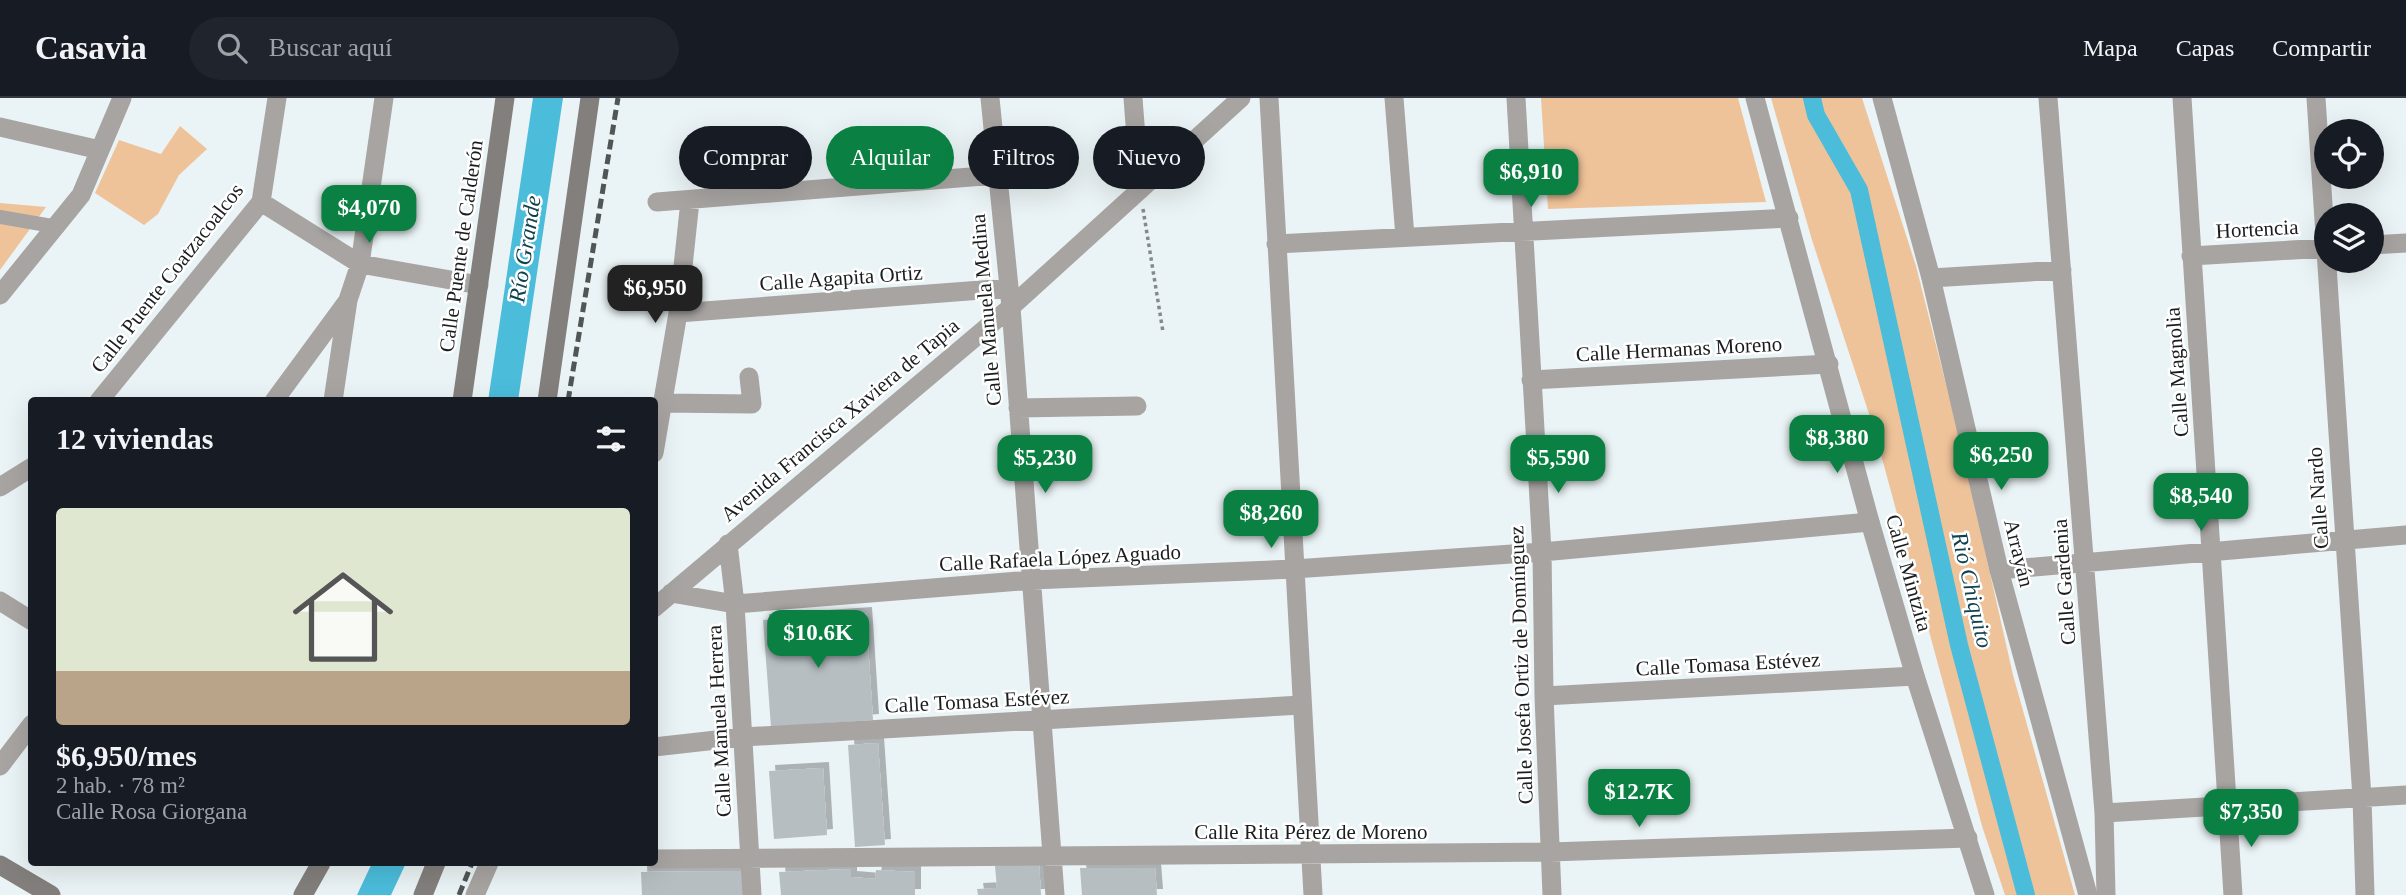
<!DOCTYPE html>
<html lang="es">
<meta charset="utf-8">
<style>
:root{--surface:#171b24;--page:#20242c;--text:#f1f3f6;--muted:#9ea1a6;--line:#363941;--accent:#0b8043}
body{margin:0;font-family:Georgia,serif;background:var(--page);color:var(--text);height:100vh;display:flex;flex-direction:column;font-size:26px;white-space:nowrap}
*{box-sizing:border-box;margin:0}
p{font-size:23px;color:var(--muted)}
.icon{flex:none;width:38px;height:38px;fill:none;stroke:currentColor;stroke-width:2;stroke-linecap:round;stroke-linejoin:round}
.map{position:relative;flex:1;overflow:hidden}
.drawer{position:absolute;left:28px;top:299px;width:630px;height:469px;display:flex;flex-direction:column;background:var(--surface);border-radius:7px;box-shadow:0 7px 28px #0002}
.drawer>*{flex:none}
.banner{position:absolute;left:679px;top:28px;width:665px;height:63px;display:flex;gap:14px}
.buttons{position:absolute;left:2314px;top:21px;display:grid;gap:14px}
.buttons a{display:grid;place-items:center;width:70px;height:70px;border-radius:50%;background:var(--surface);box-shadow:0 7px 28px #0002;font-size:35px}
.price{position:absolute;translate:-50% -60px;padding:0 16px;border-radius:14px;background:var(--accent);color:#fff;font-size:23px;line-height:46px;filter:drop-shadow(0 2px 4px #0008)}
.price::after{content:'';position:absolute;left:50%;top:42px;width:21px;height:16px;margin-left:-10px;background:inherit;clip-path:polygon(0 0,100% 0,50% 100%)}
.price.current{background:#222;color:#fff}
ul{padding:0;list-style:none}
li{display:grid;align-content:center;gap:14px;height:371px;padding:0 28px}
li+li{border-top:2px solid var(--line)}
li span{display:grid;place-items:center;height:217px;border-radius:7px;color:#555}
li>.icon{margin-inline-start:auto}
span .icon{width:126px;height:126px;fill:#fffc;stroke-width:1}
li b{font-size:30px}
h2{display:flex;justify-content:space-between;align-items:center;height:84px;padding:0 28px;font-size:30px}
.pill{padding:0 24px;border-radius:32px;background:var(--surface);box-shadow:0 7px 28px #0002;font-size:24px;line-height:63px}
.pill.current{background:var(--accent);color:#fff}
header{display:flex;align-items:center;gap:42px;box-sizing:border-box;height:98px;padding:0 35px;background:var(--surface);border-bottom:2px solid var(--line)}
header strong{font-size:33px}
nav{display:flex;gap:38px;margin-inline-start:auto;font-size:24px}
.search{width:490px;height:63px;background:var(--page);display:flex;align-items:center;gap:18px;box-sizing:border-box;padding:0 24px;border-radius:38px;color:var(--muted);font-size:26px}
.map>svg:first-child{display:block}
</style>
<header>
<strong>Casavia</strong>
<div class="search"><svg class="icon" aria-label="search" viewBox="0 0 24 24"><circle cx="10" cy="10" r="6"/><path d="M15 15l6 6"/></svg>Buscar aquí</div>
<nav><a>Mapa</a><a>Capas</a><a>Compartir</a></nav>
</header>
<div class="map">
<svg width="2406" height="797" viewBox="0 0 2406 797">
<defs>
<filter id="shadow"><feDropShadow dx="6" dy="-6" stdDeviation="0" flood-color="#0004"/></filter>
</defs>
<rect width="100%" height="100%" fill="#eaf3f5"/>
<path fill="#efc39a" d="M1541,0H1738L1766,104L1548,111Z
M1771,0H1862L1916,168L1958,334L2013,577L2075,797H2005L1982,728L1874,331L1812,142Z
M180,28L207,51L179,77L158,116L144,127L95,95L119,42L161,56Z
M0,105L46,109L0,172Z"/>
<path fill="#4bbddb" d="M533,0H563L518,303H488Z
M372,765H406L391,797H357Z"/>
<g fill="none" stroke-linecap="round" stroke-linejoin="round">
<path stroke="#4bbddb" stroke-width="18" d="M1812,0L1816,17L1859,92L1959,547L2026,797"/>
</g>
<path fill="#b6bec1" filter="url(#shadow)" d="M866,515L873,622L771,629L763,522Z
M878,645L885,747L855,749L848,647Z
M823,670L827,737L774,741L769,673Z
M1039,765L1041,797H978L977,791L997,790L995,768Z
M1080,770H1155L1157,797H1082Z
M851,771V779L875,781L876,772L915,774V797H781L779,774Z
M746,773L747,797H642L641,774Z"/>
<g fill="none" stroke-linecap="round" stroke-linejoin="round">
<path stroke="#848a8c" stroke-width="3.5" stroke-dasharray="3.5 3.5" stroke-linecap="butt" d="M1143,111L1163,234"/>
<path stroke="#a7a4a2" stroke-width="14" d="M0,119L58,129"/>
<path stroke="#a7a4a2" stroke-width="19" d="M990,0L1011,209L1055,797
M1133,0L1140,92
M1269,0L1313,797
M1394,0L1405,139
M1516,0L1542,454L1544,598L1552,797
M2048,0L2104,715L2106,797
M2182,0L2233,797
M2316,0L2362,700L2365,797
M0,29L100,52
M261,104L360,166L479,187
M657,104L996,77
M1276,146L1789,120
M2371,147L2406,145
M2191,158L2326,150
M1931,180L2062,172
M0,197L81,97L122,0
M678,215L1008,190
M1531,282L1829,266
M99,303L261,104L277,0
M274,303L346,205
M333,303L348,202L360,166L384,0
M663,305L752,306L749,279
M1018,310L1137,308
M654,355L678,215L690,103
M0,389L32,369
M728,446L735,506L752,797
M1999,472L2406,437
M671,495L735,506L1032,482L1294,471L1542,454L1870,424
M0,503L32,523
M654,510L1011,209L1241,0
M1544,598L1915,578
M654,649L743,639L1302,607
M0,668L32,626
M2104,715L2406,697
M654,761L1550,754L1968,740
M475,797L489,765"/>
<path stroke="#a7a4a2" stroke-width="19" d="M1755,0L1870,424L1915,578L1985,797
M1882,0L1931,180L1999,472L2088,797"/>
<path stroke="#837f7c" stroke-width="19" d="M462,303L505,0
M547,303L590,0
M0,767L51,797
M303,797L321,765
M423,797L436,765"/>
<path stroke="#505556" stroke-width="5" stroke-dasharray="10 5" stroke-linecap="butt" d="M568,303L618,0
M459,797L472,765"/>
</g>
<g text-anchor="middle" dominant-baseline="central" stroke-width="5" stroke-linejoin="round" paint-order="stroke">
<g font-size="21" fill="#1a1d1e" stroke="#fff">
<text transform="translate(2257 131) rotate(-3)">Hortencia</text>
<text transform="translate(461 148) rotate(-82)">Calle Puente de Calderón</text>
<text transform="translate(167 180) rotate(-52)">Calle Puente Coatzacoalcos</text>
<text transform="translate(841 180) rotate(-4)">Calle Agapita Ortiz</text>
<text transform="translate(986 212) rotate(-95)">Calle Manuela Medina</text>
<text transform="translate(1679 251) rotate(-3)">Calle Hermanas Moreno</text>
<text transform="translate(2177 274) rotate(-94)">Calle Magnolia</text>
<text transform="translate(840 322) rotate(-40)">Avenida Francisca Xaviera de Tapia</text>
<text transform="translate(2318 400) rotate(-94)">Calle Nardo</text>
<text transform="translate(2019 455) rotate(76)">Arrayán</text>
<text transform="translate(1060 460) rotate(-3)">Calle Rafaela López Aguado</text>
<text transform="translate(1909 475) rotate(74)">Calle Mintzita</text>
<text transform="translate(2064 484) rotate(-94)">Calle Gardenia</text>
<text transform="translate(1728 566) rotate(-3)">Calle Tomasa Estévez</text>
<text transform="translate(1521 567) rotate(-92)">Calle Josefa Ortiz de Domínguez</text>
<text transform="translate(977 603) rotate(-3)">Calle Tomasa Estévez</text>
<text transform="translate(719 623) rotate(-93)">Calle Manuela Herrera</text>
<text x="1311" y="734">Calle Rita Pérez de Moreno</text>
</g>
<g font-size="23" font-style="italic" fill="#0f424f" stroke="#fff">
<text transform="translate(525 151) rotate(-81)">Río Grande</text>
<text transform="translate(1972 492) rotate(77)">Rió Chiquito</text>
</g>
</g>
</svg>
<div class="buttons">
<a><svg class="icon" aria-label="locate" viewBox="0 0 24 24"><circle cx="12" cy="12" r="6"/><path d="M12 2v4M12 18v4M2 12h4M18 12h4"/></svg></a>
<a><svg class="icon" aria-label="layers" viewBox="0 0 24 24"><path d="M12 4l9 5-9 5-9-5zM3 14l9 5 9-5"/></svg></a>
</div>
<b class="price" style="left:1531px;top:111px">$6,910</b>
<b class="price" style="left:369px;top:147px">$4,070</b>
<b class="price current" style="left:655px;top:227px">$6,950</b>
<b class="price" style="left:1837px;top:377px">$8,380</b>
<b class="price" style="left:2001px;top:394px">$6,250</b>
<b class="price" style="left:1045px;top:397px">$5,230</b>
<b class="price" style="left:1558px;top:397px">$5,590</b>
<b class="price" style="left:2201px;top:435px">$8,540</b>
<b class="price" style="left:1271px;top:452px">$8,260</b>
<b class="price" style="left:818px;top:572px">$10.6K</b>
<b class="price" style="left:1639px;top:731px">$12.7K</b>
<b class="price" style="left:2251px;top:751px">$7,350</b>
<div class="banner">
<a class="pill">Comprar</a>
<a class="pill current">Alquilar</a>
<a class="pill">Filtros</a>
<a class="pill">Nuevo</a>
</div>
<section class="drawer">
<h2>12 viviendas<svg class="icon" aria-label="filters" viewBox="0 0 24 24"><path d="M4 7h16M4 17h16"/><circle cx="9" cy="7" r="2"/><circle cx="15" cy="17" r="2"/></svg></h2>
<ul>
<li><span style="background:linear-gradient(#dfe7d0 75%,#b9a48a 0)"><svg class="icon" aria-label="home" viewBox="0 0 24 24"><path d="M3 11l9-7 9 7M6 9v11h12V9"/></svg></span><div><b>$6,950/mes</b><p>2 hab. · 78 m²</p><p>Calle Rosa Giorgana</p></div></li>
</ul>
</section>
</div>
